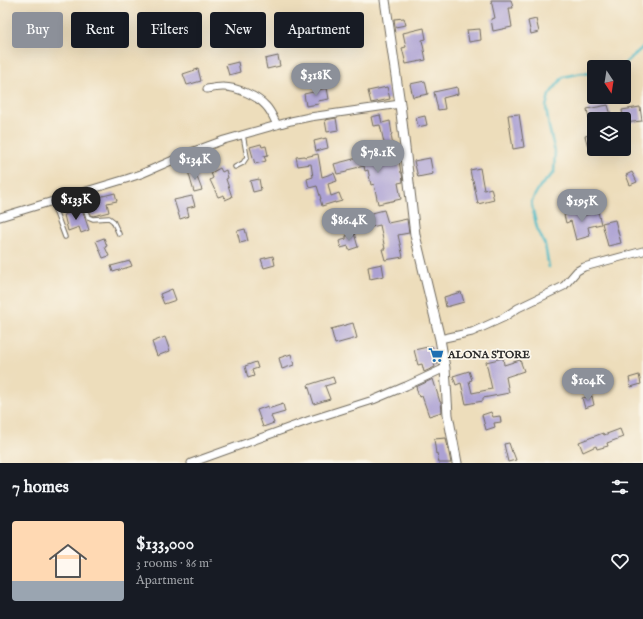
<!DOCTYPE html>
<meta charset="utf-8">
<style>
:root{--surface:#171b24;--page:#242831;--text:#f1f3f6;--muted:#9ea1a6;--line:#363941;--accent:#8c9099}
body{margin:0;font-family:"IM FELL English",serif;background:var(--page);color:var(--text);height:100vh;display:flex;flex-direction:column;font-size:15px;white-space:nowrap}
*{box-sizing:border-box;margin:0}
p{font-size:13px;color:var(--muted)}
.icon{flex:none;width:22px;height:22px;fill:none;stroke:currentColor;stroke-width:2;stroke-linecap:round;stroke-linejoin:round}
.map{position:relative;height:463px;overflow:hidden}
.side{display:flex;flex-direction:column;background:var(--surface);flex:1}
.side>*{flex:none}
.top-card{position:absolute;left:12px;top:12px;width:400px;height:36px;display:flex;gap:8px}
.needle{width:26px;rotate:168deg}
.fabs{position:absolute;left:587px;top:60px;display:grid;gap:8px}
.fabs a{display:grid;place-items:center;width:44px;height:44px;border-radius:4px;background:var(--surface);box-shadow:0 4px 16px #0002;font-size:20px}
.price{position:absolute;translate:-50% -34px;padding:0 9px;border-radius:14px;background:var(--accent);color:#fff;font-size:13px;line-height:26px;filter:drop-shadow(0 1px 2px #0008)}
.price::after{content:'';position:absolute;left:50%;top:24px;width:12px;height:9px;margin-left:-6px;background:inherit;clip-path:polygon(0 0,100% 0,50% 100%)}
.price.on{background:#222;color:#fff}
ul{padding:0;list-style:none}
li{display:flex;align-items:center;gap:12px;height:100px;padding:0 12px}
li+li{border-top:1px solid var(--line)}
li span{display:grid;place-items:center;flex:none;width:112px;height:80px;border-radius:4px;color:#555}
li>.icon{margin-inline-start:auto}
span .icon{width:48px;height:48px;fill:#fffc;stroke-width:1}
li b{font-size:17px}
h2{display:flex;justify-content:space-between;align-items:center;height:48px;padding:0 12px;font-size:17px}
.pill{padding:0 14px;border-radius:4px;background:var(--surface);box-shadow:0 4px 16px #0002;font-size:14px;line-height:36px}
.pill.on{background:var(--accent);color:#fff}
.map>svg:first-child{display:block}
</style>
<div class="map">
<svg width="643" height="463" viewBox="0 0 643 463">
<rect width="100%" height="100%" fill="#fbf7ec"/>
<filter id="ink" filterUnits="userSpaceOnUse"><feTurbulence type="fractalNoise" baseFrequency=".025" numOctaves="2"/><feDisplacementMap in="SourceGraphic" scale="8" xChannelSelector="R" yChannelSelector="G"/><feConvolveMatrix kernelMatrix="1 2 1 2 8 2 1 2 1" color-interpolation-filters="sRGB"/></filter>
<filter id="wash" filterUnits="userSpaceOnUse"><feTurbulence type="fractalNoise" baseFrequency=".012" numOctaves="4" result="noise"/><feDisplacementMap in="SourceGraphic" scale="16" xChannelSelector="R" yChannelSelector="G"/><feGaussianBlur stdDeviation="0.9" result="paint"/><feColorMatrix in="noise" values="0 0 0 0 0 0 0 0 0 0 0 0 0 0 0 0 0 1.4 0 .05"/><feComposite in="paint" operator="in"/></filter>
<g filter="url(#wash)">
<rect width="100%" height="100%" fill="#edddbb"/>
<g fill="none" stroke-linecap="round" stroke-linejoin="round">
<path stroke="#4bb9c5" stroke-width="2.5" d="M621,67L643,47
M549,267L545,245L537,228L531,202L540,186L554,173L555,152L549,127L546,107L549,95L563,77L582,73L594,74"/>
</g>
<g id="blocks">
<path fill="#aca1d3" d="M491,0H511L513,8H509L512,27L493,31L491,19L495,18Z
M404,18L406,25L395,27L394,19Z
M536,19L539,32L531,34L528,21Z
M424,28L426,39L422,40L426,60L406,64L402,48L406,47L403,33Z
M480,29L481,40L469,42L467,30Z
M278,56L280,66L267,69L265,59Z
M238,62L240,72L229,75L226,65Z
M198,69L201,81L187,85L183,74Z
M425,81L428,94L413,97L410,84Z
M387,87L390,99L371,103L368,91Z
M457,87L458,94L443,98L445,109L438,110L434,92Z
M327,88L329,99L318,101L319,104L306,106L304,94L318,91V90Z
M608,105L611,115L598,118V119H589L587,109Z
M640,107L642,121L624,123L622,110Z
M519,114L524,147L513,149L508,115Z
M380,115L382,123L390,121L392,134L391,135L393,146L385,147L380,125L373,126L371,117Z
M425,116L427,125L418,127L416,118Z
M336,118L338,130L327,132L325,120Z
M594,134V145L588,147L585,136Z
M326,138L328,148L316,151L314,141Z
M261,144L262,147L266,146L268,155L264,156L266,161L255,164L250,147Z
M388,150L390,162L399,161L401,173H402L403,182L398,183L401,199L378,204L374,184L371,185L368,170L365,171L364,166L347,170V172L337,174L334,164Z
M318,154L322,177L334,173L337,181L328,184L331,196L339,193L342,201L335,203V202L322,206L320,199H321L317,186L309,188L307,179L313,177L311,164L298,166L296,157L305,156V157Z
M430,158L433,174L418,177L414,161Z
M220,168L222,172L226,170L228,178L226,179L232,197L225,200L224,195L218,197L210,180L213,178L211,173Z
M480,168L484,190L491,188L494,200L478,204L473,180H472L470,170Z
M194,169L202,190L194,192L188,171Z
M632,172L637,182L630,185L626,175Z
M259,179L261,190L253,192L250,181Z
M115,193L117,201L107,203L109,212L93,216L91,215L88,207H90L88,201L99,199V197Z
M192,196L195,206L187,208L189,216L180,219L174,200Z
M82,209L89,230L81,233L79,227L68,231L64,215Z
M384,210L388,223L407,219L409,233L398,235L403,257L385,260L382,249H385L380,225L371,227L368,214Z
M580,211L581,216L598,212L601,224L588,227L590,236L576,240L571,221L566,223L564,215Z
M615,220L621,243L608,246L602,223Z
M245,229L248,241L240,243L237,231Z
M354,233L358,247L349,250L348,246L341,248L339,241L346,239V236Z
M104,238L107,246L105,247L109,256L103,258L96,241Z
M273,256L275,265L264,268L261,259Z
M130,261L132,266L113,272L111,266Z
M382,264L384,276L370,279L368,267Z
M172,289L176,300L164,304L160,294Z
M461,292L464,302L446,307L444,297Z
M353,323L357,338L335,344L331,329Z
M165,337L170,351L157,356L152,342Z
M432,346L434,354L436,353L438,364H434L435,367L424,372L422,364L418,365L414,350Z
M291,354L294,365L282,369L279,358Z
M503,358L504,365L520,360L524,371L506,377L509,393L483,398V401L466,404L461,383L456,385L453,376L469,371L472,380L469,381L472,393L492,389L486,362Z
M256,362L258,368L252,370L254,376L248,378L245,366Z
M639,375L641,384L631,387L629,378Z
M333,377L335,383L325,386L330,399L314,404L308,385Z
M433,379L440,402H441L442,412L429,416L422,396L419,397L416,387Z
M592,396L594,405L585,408L582,398Z
M283,404L285,412L271,416L274,423L263,427L257,410L268,406V409Z
M491,412L493,417L500,416L501,422L494,423L495,427L486,430L482,415Z
M620,429L623,437L607,443L608,446L597,449L596,446L583,452L579,442L603,433L604,435Z
M446,438L451,463H439L437,453L436,454L434,439Z
M509,443L512,452H513L516,460L508,462L504,444Z"/>
</g>
</g>
<g filter="url(#ink)">
<use href="#blocks" fill-opacity="0" stroke="#6f695d" stroke-width="1"/>
<g fill="none" stroke-linecap="round" stroke-linejoin="round">
<defs>
<path id="service" d="M235,167L243,163L247,157L243,135
M80,193L88,217L93,219L109,218L113,221L119,234
M52,202L65,237"/>
<path id="minor" d="M207,89C212,88 218,87 223,87C237,87 257,96 266,106C271,111 274,119 277,125
M0,217L126,179L141,174L194,151L224,140L291,121L310,117L400,104
M440,339L472,332L503,318L518,308L564,286L577,271L584,267L643,251
M191,463L310,420L373,400L406,386L445,368"/>
<path id="tertiary" d="M385,0L400,104L415,235L440,339L445,368L448,415L457,463"/>
</defs>
<use href="#service" stroke="#6f695d" stroke-width="5.5"/>
<use href="#minor" stroke="#6f695d" stroke-width="9"/>
<use href="#tertiary" stroke="#6f695d" stroke-width="11"/>
<use href="#service" stroke="#fff" stroke-width="3.5"/>
<use href="#minor" stroke="#fff" stroke-width="7"/>
<use href="#tertiary" stroke="#fff" stroke-width="9"/>
</g>
</g>
<defs>
<symbol id="supermarket-bare" viewBox="-9 -9 18 18"><path d="M-6-5.5h2.5l.6 2H6L4.5 2H-2.5L-4.4-4H-6ZM-1.5 3.2a1.3 1.3 0 1 0 .1 0ZM3 3.2a1.3 1.3 0 1 0 .1 0Z" fill="#1f6fb2" stroke="#fbf7ec" stroke-width="2.5" paint-order="stroke"/></symbol>
</defs>
<g fill-rule="evenodd">
<use href="#supermarket-bare" x="425" y="344" width="22" height="22"/>
</g>
<g text-anchor="middle" dominant-baseline="central" stroke-width="3.5" stroke-linejoin="round" paint-order="stroke">
<g font-size="11" font-weight="bold" fill="#2b2b2b" stroke="#fbf7ec" text-anchor="start">
<text x="448" y="355">ALONA STORE</text>
</g>
</g>
</svg>
<div class="fabs">
<a><svg class="needle" viewBox="-14 -14 28 28"><path d="M0-13l5 13h-10z" fill="#e53935"/><path d="M0 13l5-13h-10z" fill="#9ea1a6"/></svg></a>
<a><svg class="icon" aria-label="layers" viewBox="0 0 24 24"><path d="M12 4l9 5-9 5-9-5zM3 14l9 5 9-5"/></svg></a>
</div>
<b class="price" style="left:316px;top:97px">$318K</b>
<b class="price" style="left:378px;top:174px">$78.1K</b>
<b class="price" style="left:195px;top:181px">$134K</b>
<b class="price on" style="left:76px;top:221px">$133K</b>
<b class="price" style="left:582px;top:223px">$195K</b>
<b class="price" style="left:349px;top:242px">$86.4K</b>
<b class="price" style="left:588px;top:402px">$104K</b>
<div class="top-card">
<a class="pill on">Buy</a>
<a class="pill">Rent</a>
<a class="pill">Filters</a>
<a class="pill">New</a>
<a class="pill">Apartment</a>
</div>
</div>
<section class="side">
<h2>7 homes<svg class="icon" aria-label="filters" viewBox="0 0 24 24"><path d="M4 7h16M4 17h16"/><circle cx="9" cy="7" r="2"/><circle cx="15" cy="17" r="2"/></svg></h2>
<ul>
<li><span style="background:linear-gradient(#ffd9b3 75%,#9aa5b1 0)"><svg class="icon" aria-label="home" viewBox="0 0 24 24"><path d="M3 11l9-7 9 7M6 9v11h12V9"/></svg></span><div><b>$133,000</b><p>3 rooms · 86 m²</p><p>Apartment</p></div><svg class="icon" aria-label="heart" viewBox="0 0 24 24"><path d="M12 20l-8-8c-3-5 5-10 8-4 3-6 11-1 8 4z"/></svg></li>
</ul>
</section>
